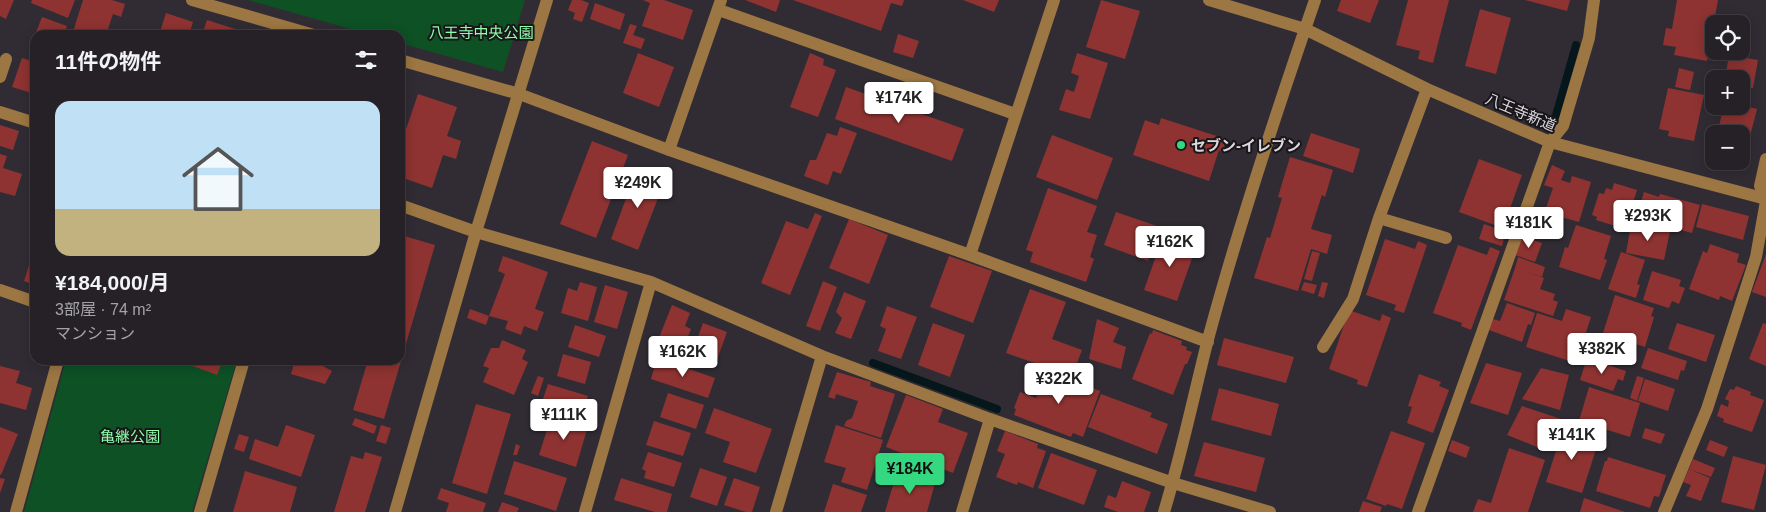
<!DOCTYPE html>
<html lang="ja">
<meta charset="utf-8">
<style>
:root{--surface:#252127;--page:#312e33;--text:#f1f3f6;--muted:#a3a3a7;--line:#423e44;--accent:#34d881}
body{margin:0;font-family:Helvetica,"Noto Sans JP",sans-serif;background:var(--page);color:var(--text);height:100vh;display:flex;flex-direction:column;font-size:19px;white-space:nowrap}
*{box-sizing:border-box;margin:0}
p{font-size:16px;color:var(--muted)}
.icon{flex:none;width:28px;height:28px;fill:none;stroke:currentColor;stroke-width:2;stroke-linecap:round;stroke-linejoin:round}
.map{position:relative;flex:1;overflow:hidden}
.side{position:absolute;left:30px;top:30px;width:375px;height:335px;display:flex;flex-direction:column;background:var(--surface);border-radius:15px;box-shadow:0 2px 12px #0003,0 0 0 1px var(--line)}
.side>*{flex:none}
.buttons{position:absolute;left:1705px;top:15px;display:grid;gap:10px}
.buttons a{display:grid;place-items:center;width:45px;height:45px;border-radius:10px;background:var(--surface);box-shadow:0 2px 12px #0003,0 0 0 1px var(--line);font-size:25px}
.price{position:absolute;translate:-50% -42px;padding:0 11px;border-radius:5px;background:#fff;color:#222;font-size:16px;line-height:32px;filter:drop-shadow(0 1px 2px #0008)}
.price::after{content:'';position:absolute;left:50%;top:30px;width:15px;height:11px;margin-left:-8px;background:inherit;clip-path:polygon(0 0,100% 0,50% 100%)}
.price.active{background:var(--accent);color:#111}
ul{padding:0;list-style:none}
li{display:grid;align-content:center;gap:10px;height:265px;padding:0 25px}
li+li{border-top:1px solid var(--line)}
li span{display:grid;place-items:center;height:155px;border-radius:15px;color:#555}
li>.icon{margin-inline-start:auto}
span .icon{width:90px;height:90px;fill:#fffc;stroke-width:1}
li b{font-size:21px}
h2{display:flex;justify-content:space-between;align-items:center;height:60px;padding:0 25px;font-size:21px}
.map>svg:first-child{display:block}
</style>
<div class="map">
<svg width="1766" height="512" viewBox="0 0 1766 512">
<rect width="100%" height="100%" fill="#312c34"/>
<path fill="#0d5125" d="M248,0H525L503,72L400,43V35H372Z
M66,360H237L192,512H24Z"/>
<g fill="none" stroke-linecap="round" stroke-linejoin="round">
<path stroke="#06171b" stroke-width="8" d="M1555,119L1576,45
M873,363L997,409"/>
</g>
<path fill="#8e3331" d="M0,0H14L6,19L0,16Z
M32,0H75L68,18L31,3Z
M83,0H112L125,4L121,17L113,14L106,35H72Z
M572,0H581L589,3L582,22L573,19L575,13L568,10Z
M643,0H664L693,10L683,40L642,26L650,3Z
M745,0H780L776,12Z
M793,0H904L902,6L891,3L881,31Z
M963,0H999L994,12Z
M1101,0L1140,11L1125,59L1086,47Z
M1341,0H1379L1370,23L1337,11Z
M1408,0H1449L1433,63L1418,59L1420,51L1396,45Z
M1525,0H1570L1567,11Z
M1677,0H1718L1707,61L1674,55L1676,47L1663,45L1666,28L1672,29Z
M595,3L625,14L620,30L590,19Z
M1480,9L1511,18L1496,74L1465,66Z
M166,13L193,22L189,35H159Z
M42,17L67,26L64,35H35Z
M207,20L254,35H202Z
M630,24L637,26L633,35L645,39L641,49L623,43Z
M898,34L919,41L913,58L893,52Z
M35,37V55L29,53Z
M638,53L674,67L659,107L623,93Z
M810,53L824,59L823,65L836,70L818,117L790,107Z
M1077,53L1108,63L1090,119L1059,110L1066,89L1074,92L1079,76L1071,73Z
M1729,55L1758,60L1753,88L1741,87V79H1725Z
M22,58L35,62V94L12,87Z
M1679,68L1694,72L1690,90L1675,87Z
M846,87L964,129L952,161L835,119Z
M1668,88L1704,95L1694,141L1668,136L1669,131L1659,129Z
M418,94L457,107L447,136L461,141L456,159L443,155L432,188L400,177V147Z
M1741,105L1757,109L1748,144L1741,142V134H1717L1724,106Z
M1161,118L1226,139L1222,152L1219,150L1209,181L1133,155L1145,120L1159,125Z
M0,125L19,131L13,150L0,146Z
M840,127L857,133L841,174L833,171L828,185L804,176L810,160H816L827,133L837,136Z
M1311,133L1360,149L1353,173L1303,156Z
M1052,135L1113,158L1097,200L1036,177Z
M592,141L628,155L596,238L560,224Z
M0,154L7,156L3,168L22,174L15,196L0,192Z
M1290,157L1333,170L1325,197L1322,195L1311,229L1332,235L1327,254L1311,249L1298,291L1254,278L1267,237L1270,238L1282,198L1278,197Z
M1479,159L1522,175L1503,228L1459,212Z
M1552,165L1565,171L1561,180L1570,183L1572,176L1591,182L1579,222L1551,214L1552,210L1546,208L1553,188L1544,185Z
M637,169L665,180L638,250L611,239Z
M1614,183L1637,190L1625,229L1596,220L1597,217L1592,215L1599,193L1604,194L1606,188L1612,190Z
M1048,188L1097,206L1087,232L1097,235L1090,257L1094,259L1086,282L1030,262L1033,252L1026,250Z
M1644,192L1659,197L1660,194L1700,205L1692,233L1652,222L1654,217L1638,212Z
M1702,204L1749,216L1743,240L1696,227Z
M1116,212L1160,227L1148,261L1104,245Z
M815,213L822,216L790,295L761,283L786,221L808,229Z
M849,219L888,235L869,284L829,268Z
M1484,224L1506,232L1502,246L1479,239Z
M1631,224L1670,231L1664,260L1626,253Z
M1576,225L1611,236L1604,259L1607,260L1600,280L1559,267L1565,247L1568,248Z
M404,236L435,245L384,419L353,410L368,360H400V251Z
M1163,236L1196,247L1177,301L1144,290Z
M1522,236L1542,243L1535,262L1515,255Z
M1385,239L1415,249L1418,241L1427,245L1404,313L1394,310L1396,305L1366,295Z
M1710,244L1739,254L1737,262L1746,265L1732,301L1720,296L1719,300L1689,289L1703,251L1707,253Z
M1458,245L1487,255L1490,247L1500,251L1471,330L1461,326L1462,323L1433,313Z
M35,247V285L24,281Z
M1312,251L1320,253L1312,281L1304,279Z
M1621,252L1645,260L1637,284L1640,285L1636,298L1608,289Z
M1766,254V297L1752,292Z
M503,256L548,272L535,309L544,312L537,331L524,326L521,335L505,329L508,321L489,316L505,274L498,271Z
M949,256L992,271L973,323L930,307Z
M1518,257L1545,267L1542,277L1515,268Z
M1515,268L1544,278L1540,289L1555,294L1553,300L1558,302L1553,316L1504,300Z
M1652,271L1681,280L1679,286L1685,288L1679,304L1672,301L1669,308L1643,300Z
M823,281L837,287L820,331L806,326Z
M580,282L597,287L588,321L561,313L568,288L577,291Z
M1304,282L1317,285L1314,294L1301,290Z
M1322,282L1328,283L1324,298L1318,296Z
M605,285L628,292L617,329L594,322Z
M1030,289L1066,302L1052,339L1082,350L1072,376L1006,353Z
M844,292L866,301L851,339L835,333L842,318L836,312Z
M1615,295L1654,308L1651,316L1654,317L1645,347L1603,333Z
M1507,303L1535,313L1531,325L1528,324L1522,342L1489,330L1493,319L1500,321Z
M672,305L690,313L685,326L691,329L679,359L654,350Z
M887,306L917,317L901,359L878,351L886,329L880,326Z
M470,309L489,316L486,325L467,318Z
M1566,309L1591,317L1576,363L1526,347L1537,313L1562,321Z
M1349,310L1380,321L1382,314L1391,318L1367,387L1357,384L1358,380L1329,369Z
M1097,319L1119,328L1113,342L1126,347L1121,369L1089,359Z
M703,323L727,332L714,368L690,359Z
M933,323L965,335L950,377L918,365Z
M1677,323L1715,335L1706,362L1668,349Z
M1763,323L1766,324V366L1749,359Z
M575,325L606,336L599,357L568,347Z
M1153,330L1182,341L1181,345L1187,347L1186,350L1192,352L1187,364H1185L1173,395L1132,379L1150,333L1152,334Z
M1600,334L1632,344L1625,365L1593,354Z
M1224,338L1294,357L1286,383L1217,365Z
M502,340L526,350L522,359L528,362L514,395L483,382L489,368L483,366L491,348H499Z
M1648,348L1687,361L1684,371L1681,370L1678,380L1641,368Z
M563,354L591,362L585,384L557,376Z
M657,358L715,378L708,398L651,379Z
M1587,358L1626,371L1623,381L1618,379L1613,391L1580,380Z
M192,360H223L217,375L190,365Z
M295,360H324L323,366L332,371L325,384L291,374Z
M1486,363L1522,373L1508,415L1470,403Z
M0,366L20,371L16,383L32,388L26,410L0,403Z
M1541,368L1569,375L1560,410L1522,399Z
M1047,370L1100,391L1083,437L1073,433L1071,437L1014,415L1016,409L1014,408L1020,392L1036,398Z
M837,372L871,382L870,386L895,394L881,438L844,426L846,421L852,418L858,401L836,394L835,399L828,397Z
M1419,374L1441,382L1439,386L1449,390L1433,433L1407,423L1412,407L1408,406Z
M538,376L544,378L538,396L531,393Z
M1637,376L1644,378L1637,401L1630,398Z
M1645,379L1675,389L1668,411L1638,401Z
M548,384L588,396L581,418L541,405Z
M1736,386L1751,392L1750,395L1764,400L1752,432L1723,422L1724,419L1717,416L1721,404L1728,407L1729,401L1725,399L1730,389L1734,390Z
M1589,387L1640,403L1630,437L1579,421Z
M1219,388L1279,404L1271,436L1211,420Z
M668,393L704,405L696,429L660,417Z
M1101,394L1152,413L1150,417L1168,424L1157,454L1088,427Z
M906,395L943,409L938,422L968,433L953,473L886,447Z
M476,404L511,414L487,494L452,483Z
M1522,406L1561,419L1547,451L1507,435Z
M714,408L772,429L756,473L723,462L730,442L705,433Z
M552,414L588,426L576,467L539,455Z
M355,418L377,426L374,434L352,425Z
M654,421L691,433L683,456L646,445Z
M286,425L315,435L301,477L249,459L255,439L278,447Z
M381,425L391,428L386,444L376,441Z
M836,425L883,440L867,490L841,482L846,468L824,462Z
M0,427L18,434L1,475L0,474Z
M1645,428L1665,434L1661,444L1642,438Z
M1563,429L1599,440L1582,493L1546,482Z
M1005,431L1038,444L1037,448L1046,451L1033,488L1018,482L1017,485L996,477L1005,454L997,451Z
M1391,431L1425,443L1402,509L1387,504L1386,506L1366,499Z
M239,434L249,437L244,452L234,449Z
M1452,440L1470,447L1466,458L1448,451Z
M1710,440L1728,447L1724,457L1706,450Z
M1204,442L1265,458L1256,492L1194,476Z
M516,444L520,446L517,455H513Z
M1509,448L1545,460L1528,512H1473L1478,499L1491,503Z
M365,452L382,457L365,512H334L351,456L363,459Z
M648,452L682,463L674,487L644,478L646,471L642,469Z
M1051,453L1097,470L1084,505L1038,488Z
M1733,456L1766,465L1754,510L1721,502Z
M1608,457L1666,475L1659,497L1654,496L1650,508L1596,491L1605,461H1607Z
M1693,459L1715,468L1711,477L1689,469Z
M514,461L567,478L556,511L504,494Z
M700,468L727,477L717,506L690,497Z
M1689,469L1710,478L1701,501L1686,496L1691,485L1683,482Z
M245,471L297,487L290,512H233Z
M897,472L935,483L927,512H885Z
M0,478L5,479L0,493Z
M621,478L672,494L667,512H655L614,500Z
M734,478L760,487L752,512H746L724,505Z
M1122,481L1151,492L1144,512H1118L1104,507L1108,495L1116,498Z
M833,484L867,495L861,512H824Z
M441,488L486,503L483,512H446L449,503L437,499Z
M1584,498L1625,512H1580Z
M1363,501L1382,507L1380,512H1359Z
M502,502L519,508L517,512H498Z"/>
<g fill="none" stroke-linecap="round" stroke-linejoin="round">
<path stroke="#9c7643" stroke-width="12" d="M192,0L314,35
M1209,0L1305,29L1427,89L1550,142L1766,199
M719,10L1015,114
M400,60L519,94L669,150L970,255L1208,342
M0,77L6,59
M0,112L35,123
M669,150L721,0
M1766,159L1760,186L1766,198
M400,205L476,232L651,282L822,356L990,419L1173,483L1270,512
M1379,218L1427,89
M970,255L1054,0
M0,290L35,302
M1323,347L1353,299L1379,218L1446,238
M16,512L58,360
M200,512L244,360
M395,512L476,232L547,0
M585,512L651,282
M776,512L822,356
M962,512L990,419
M1164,512C1181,456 1193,399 1207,343C1238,227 1276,113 1315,0
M1418,512L1550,142L1563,126L1589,38L1594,0
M1664,512L1707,409L1756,257L1766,201"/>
</g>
<circle fill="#34d881" stroke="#181619" stroke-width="2" cx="1181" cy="145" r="5"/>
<g text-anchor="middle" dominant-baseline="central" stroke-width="4" stroke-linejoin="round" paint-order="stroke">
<g font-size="15" fill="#8efda9" stroke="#181619">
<text x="481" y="32">八王寺中央公園</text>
<text x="130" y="436">亀継公園</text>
</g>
<g font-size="15" fill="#dbd7dd" stroke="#181619">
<text transform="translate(1521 112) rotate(23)">八王寺新道</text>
</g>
<g font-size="15" font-weight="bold" fill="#dbd7dd" stroke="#181619" text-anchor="start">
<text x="1191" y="145">セブン-イレブン</text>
</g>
</g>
</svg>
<div class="buttons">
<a><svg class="icon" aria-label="locate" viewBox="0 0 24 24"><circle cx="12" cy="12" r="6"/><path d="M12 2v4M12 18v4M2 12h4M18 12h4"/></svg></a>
<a>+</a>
<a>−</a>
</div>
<b class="price" style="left:899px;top:124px">¥174K</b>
<b class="price" style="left:638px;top:209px">¥249K</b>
<b class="price" style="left:1648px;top:242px">¥293K</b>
<b class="price" style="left:1529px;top:249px">¥181K</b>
<b class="price" style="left:1170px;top:268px">¥162K</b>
<b class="price" style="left:1602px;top:375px">¥382K</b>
<b class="price" style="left:683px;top:378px">¥162K</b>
<b class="price" style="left:1059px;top:405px">¥322K</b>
<b class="price" style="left:564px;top:441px">¥111K</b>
<b class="price" style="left:1572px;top:461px">¥141K</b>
<b class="price active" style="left:910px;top:495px">¥184K</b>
<section class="side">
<h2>11件の物件<svg class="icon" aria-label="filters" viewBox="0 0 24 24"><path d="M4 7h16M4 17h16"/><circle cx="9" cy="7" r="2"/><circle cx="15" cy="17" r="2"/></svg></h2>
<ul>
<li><span style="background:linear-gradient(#bfe0f5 70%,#c2b280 0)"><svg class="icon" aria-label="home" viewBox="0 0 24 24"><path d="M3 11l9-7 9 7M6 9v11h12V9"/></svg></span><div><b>¥184,000/月</b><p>3部屋 · 74 m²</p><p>マンション</p></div></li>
</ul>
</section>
</div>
